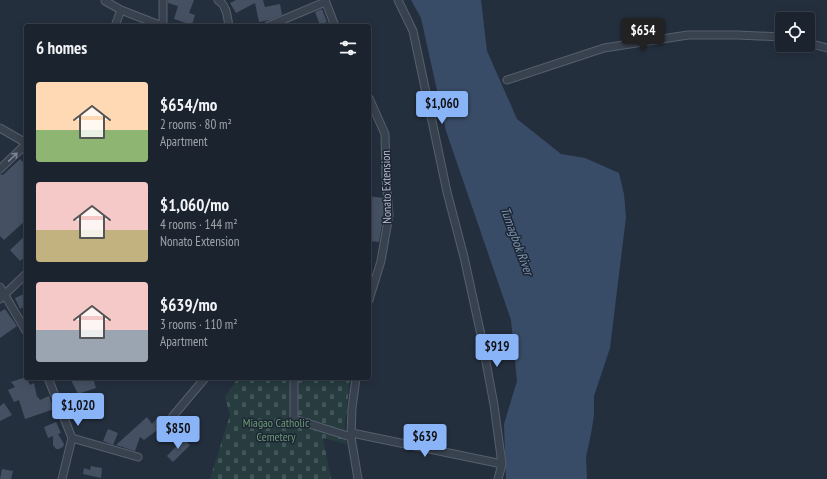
<!DOCTYPE html>
<meta charset="utf-8">
<style>
:root{--surface:#1b232e;--page:#242b36;--text:#f1f3f6;--muted:#a0a4aa;--line:#39404a;--accent:#8ab4f8}
body{margin:0;font-family:"PT Sans Narrow",sans-serif;background:var(--page);color:var(--text);height:100vh;display:flex;flex-direction:column;font-size:15px;white-space:nowrap}
*{box-sizing:border-box;margin:0}
p{font-size:13px;color:var(--muted)}
.icon{flex:none;width:22px;height:22px;fill:none;stroke:currentColor;stroke-width:2;stroke-linecap:round;stroke-linejoin:round}
.map{position:relative;flex:1;overflow:hidden}
.sheet{position:absolute;left:24px;top:24px;width:347px;height:356px;display:flex;flex-direction:column;background:var(--surface);border-radius:4px;box-shadow:0 2px 10px #0003,0 0 0 1px var(--line)}
.sheet>*{flex:none}
.fabs{position:absolute;left:775px;top:12px;display:grid;gap:8px}
.fabs a{display:grid;place-items:center;width:40px;height:40px;border-radius:4px;background:var(--surface);box-shadow:0 2px 10px #0003,0 0 0 1px var(--line);font-size:20px}
.price{position:absolute;translate:-50% -34px;padding:0 9px;border-radius:4px;background:var(--accent);color:#111;font-size:13px;line-height:26px;filter:drop-shadow(0 1px 2px #0008)}
.price::after{content:'';position:absolute;left:50%;top:24px;width:12px;height:9px;margin-left:-6px;background:inherit;clip-path:polygon(0 0,100% 0,50% 100%)}
.price.on{background:#222;color:#fff}
ul{padding:0;list-style:none}
li{display:flex;align-items:center;gap:12px;height:100px;padding:0 12px}
li span{display:grid;place-items:center;flex:none;width:112px;height:80px;border-radius:4px;color:#555}
li>.icon{margin-inline-start:auto}
span .icon{width:48px;height:48px;fill:#fffc;stroke-width:1}
li b{font-size:17px}
h2{display:flex;justify-content:space-between;align-items:center;height:48px;padding:0 12px;font-size:17px}
.map>svg:first-child{display:block}
</style>
<div class="map">
<svg width="827" height="479" viewBox="0 0 827 479">
<defs>
<pattern id="cemetery-stones" width="16" height="16" patternUnits="userSpaceOnUse"><rect width="16" height="16" fill="#263c3f"/><path d="M2 7V4a2 2 0 0 1 4 0v3zM10 15v-3a2 2 0 0 1 4 0v3z" fill="#435659"/></pattern>
</defs>
<rect width="100%" height="100%" fill="#242f3e"/>
<path fill="url(#cemetery-stones)" d="M238,378H350L345,426L346,444L323,438L331,479H210L230,415L225,397Z"/>
<path fill="#394c67" d="M411,0H481L487,51L517,119L561,154L585,158L619,173L624,194L626,217L610,348L594,396V415L591,434L586,457L587,479H506L504,424L517,381L511,320L446,131L421,18Z"/>
<path fill="#455162" d="M168,0H194L189,13L195,15L192,25L174,19L178,6L168,3Z
M236,0H263L265,7L280,4L282,15L270,20L259,22L255,3L236,13L230,3Z
M322,9L327,22L320,25L315,12Z
M20,159L26,165V220L4,240L0,236V174L3,175Z
M369,196L383,198L384,213L379,242L369,241Z
M26,235V256L20,261L10,250Z
M26,293V306L20,309L15,298Z
M5,309L17,326L0,338V312Z
M26,377L30,385L34,383L37,397H38L40,400L49,396L54,409L25,419L19,400L14,402L8,390L15,387L11,382Z
M70,378H86L87,380L93,378L96,388L78,394Z
M4,403L12,415L0,421V406Z
M160,416L162,419L165,416L172,424L164,432L160,428L144,440L140,437L135,451L116,445L147,417L152,424Z
M56,422L61,433L58,434L64,444L63,447L59,449H56L53,445V436L48,438L44,427Z
M108,429L118,433L113,445L103,441Z
M183,439L190,445L173,462L167,456Z
M91,466L102,468L101,478L83,474L84,468L90,470Z
M2,469L13,471L11,479H0Z"/>
<g fill="none" stroke-linecap="round" stroke-linejoin="round">
<defs>
<path id="street" d="M163,0V26
M218,0C227,6 227,16 229,26
M325,0L335,26
M398,0L413,31L447,192L464,257L481,335L494,405L502,464L498,479
M105,1L121,10L162,26
M115,26L121,10
M268,26L325,2
M808,43L827,48
M507,80L604,48L688,35H738L782,37
M369,98L385,134L386,177L389,215L381,261L369,300
M0,128L26,143
M0,169L26,144
M0,287L26,331
M0,299L26,274
M48,378L72,438L62,479
M294,378V419L351,437
M356,378L352,408L351,437L358,479
M173,416L205,378
M352,433L502,464
M72,438L138,457"/>
</defs>
<use href="#street" stroke="#565f6c" stroke-width="9"/>
<use href="#street" stroke="#38414e" stroke-width="7"/>
</g>
<defs><path id="oneway-shaft" d="M-6 0H5M1.5-3L5.5 0L1.5 3" fill="none" stroke-width="1.6" stroke-linecap="round" stroke-linejoin="round"/></defs>
<use stroke="#7c8592" href="#oneway-shaft" transform="translate(13 157) rotate(-44)"/>
<g text-anchor="middle" dominant-baseline="central" stroke-width="3" stroke-linejoin="round" paint-order="stroke">
<g font-size="12" fill="#b4bcc9" stroke="#1d2633">
<text transform="translate(386 187) rotate(-91)">Nonato Extension</text>
</g>
<g font-size="12" fill="#6b9a76" stroke="#1d2633">
<text x="276" y="422">Miagao Catholic<tspan x="276" dy="14">Cemetery</tspan></text>
</g>
<g font-size="13" font-style="italic" fill="#7c92b1" stroke="#1d2633">
<text transform="translate(517 241) rotate(70)">Tumagbok River</text>
</g>
</g>
</svg>
<div class="fabs">
<a><svg class="icon" aria-label="locate" viewBox="0 0 24 24"><circle cx="12" cy="12" r="6"/><path d="M12 2v4M12 18v4M2 12h4M18 12h4"/></svg></a>
</div>
<b class="price on" style="left:643px;top:52px">$654</b>
<b class="price" style="left:442px;top:125px">$1,060</b>
<b class="price" style="left:497px;top:368px">$919</b>
<b class="price" style="left:78px;top:427px">$1,020</b>
<b class="price" style="left:178px;top:450px">$850</b>
<b class="price" style="left:425px;top:458px">$639</b>
<section class="sheet">
<h2>6 homes<svg class="icon" aria-label="filters" viewBox="0 0 24 24"><path d="M4 7h16M4 17h16"/><circle cx="9" cy="7" r="2"/><circle cx="15" cy="17" r="2"/></svg></h2>
<ul>
<li><span style="background:linear-gradient(#ffd9b3 60%,#8fb573 0)"><svg class="icon" aria-label="home" viewBox="0 0 24 24"><path d="M3 11l9-7 9 7M6 9v11h12V9"/></svg></span><div><b>$654/mo</b><p>2 rooms · 80 m²</p><p>Apartment</p></div></li>
<li><span style="background:linear-gradient(#f6c9c9 60%,#c2b280 0)"><svg class="icon" aria-label="home" viewBox="0 0 24 24"><path d="M3 11l9-7 9 7M6 9v11h12V9"/></svg></span><div><b>$1,060/mo</b><p>4 rooms · 144 m²</p><p>Nonato Extension</p></div></li>
<li><span style="background:linear-gradient(#f6c9c9 60%,#9aa5b1 0)"><svg class="icon" aria-label="home" viewBox="0 0 24 24"><path d="M3 11l9-7 9 7M6 9v11h12V9"/></svg></span><div><b>$639/mo</b><p>3 rooms · 110 m²</p><p>Apartment</p></div></li>
</ul>
</section>
</div>
